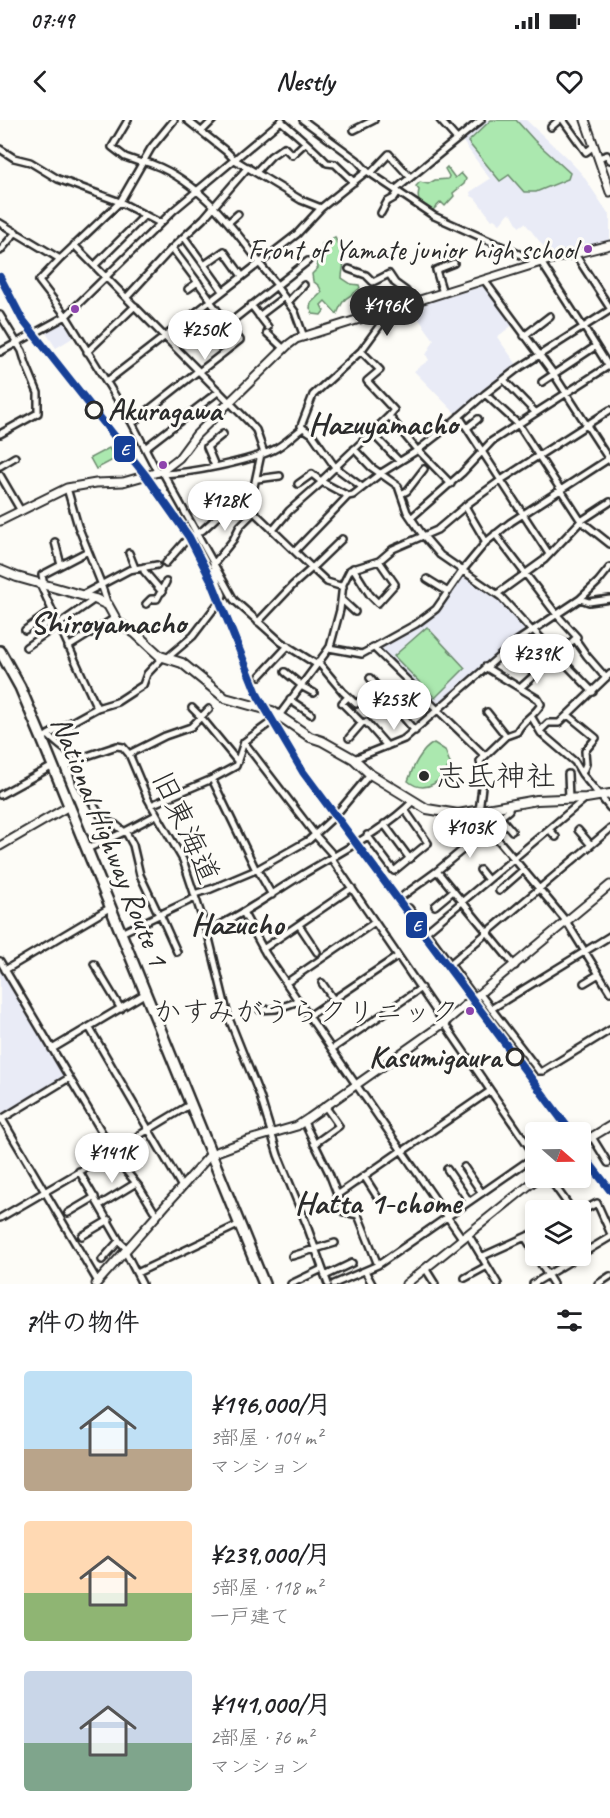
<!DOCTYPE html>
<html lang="ja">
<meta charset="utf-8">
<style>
:root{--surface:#fff;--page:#f6f6f6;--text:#202124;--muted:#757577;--accent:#2b2b2b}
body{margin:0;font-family:Caveat,"Klee One",sans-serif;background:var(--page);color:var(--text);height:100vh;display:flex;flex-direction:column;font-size:22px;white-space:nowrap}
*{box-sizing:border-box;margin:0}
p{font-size:20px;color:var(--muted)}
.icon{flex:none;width:33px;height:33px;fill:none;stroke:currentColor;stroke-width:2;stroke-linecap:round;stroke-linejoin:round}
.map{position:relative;height:1164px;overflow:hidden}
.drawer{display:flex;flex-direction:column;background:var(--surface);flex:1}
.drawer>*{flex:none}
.needle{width:39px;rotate:110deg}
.controls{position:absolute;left:525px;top:1002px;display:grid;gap:12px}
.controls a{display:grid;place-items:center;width:66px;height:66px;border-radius:6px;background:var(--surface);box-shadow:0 3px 9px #0003;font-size:30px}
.price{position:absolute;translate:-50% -51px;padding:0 14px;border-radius:21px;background:#fff;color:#222;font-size:20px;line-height:39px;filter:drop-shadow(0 2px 3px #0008)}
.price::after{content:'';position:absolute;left:50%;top:36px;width:18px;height:14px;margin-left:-9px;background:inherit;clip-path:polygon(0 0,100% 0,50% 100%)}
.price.on{background:var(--accent);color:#fff}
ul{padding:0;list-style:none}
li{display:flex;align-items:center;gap:18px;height:150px;padding:0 24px}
li span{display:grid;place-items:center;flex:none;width:168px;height:120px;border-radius:6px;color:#555}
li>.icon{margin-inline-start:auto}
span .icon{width:72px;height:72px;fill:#fffc;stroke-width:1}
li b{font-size:26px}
h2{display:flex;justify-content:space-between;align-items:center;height:72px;padding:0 24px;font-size:26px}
.status{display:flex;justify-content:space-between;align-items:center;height:42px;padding:0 30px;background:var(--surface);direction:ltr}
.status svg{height:16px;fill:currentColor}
header{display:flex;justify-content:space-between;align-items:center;height:78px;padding:0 24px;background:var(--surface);font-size:27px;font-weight:800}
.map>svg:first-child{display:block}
</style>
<div class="status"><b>07:49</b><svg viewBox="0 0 49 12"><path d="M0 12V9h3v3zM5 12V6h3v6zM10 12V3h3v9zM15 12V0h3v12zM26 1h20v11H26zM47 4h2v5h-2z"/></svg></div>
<header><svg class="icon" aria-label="back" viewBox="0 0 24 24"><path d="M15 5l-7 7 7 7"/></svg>Nestly<svg class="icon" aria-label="heart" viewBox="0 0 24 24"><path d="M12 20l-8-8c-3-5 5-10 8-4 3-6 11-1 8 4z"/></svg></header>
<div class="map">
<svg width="610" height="1164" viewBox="0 0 610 1164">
<rect width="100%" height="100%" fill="#fdfcf7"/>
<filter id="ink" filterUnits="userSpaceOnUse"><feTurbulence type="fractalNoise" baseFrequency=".0167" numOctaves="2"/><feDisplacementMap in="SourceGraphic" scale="12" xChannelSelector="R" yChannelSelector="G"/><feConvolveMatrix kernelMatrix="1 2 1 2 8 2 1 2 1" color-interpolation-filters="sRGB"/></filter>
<g filter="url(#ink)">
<path fill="#e9ebf6" d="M483,0H526L567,38L582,54L610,96V122L551,136L525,103L519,107L512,94L509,93L500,104L494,99L492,100L475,78L471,76L470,72L490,59L461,19Z
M487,165L514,204L497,217L518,246L457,295L414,251L429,240L426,235L434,220L411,188Z
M62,200L65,202L74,217L56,228L44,210Z
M463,453L501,480L528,510L439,585L402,553L382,534L379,527L430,498Z
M0,849L64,957L0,996Z"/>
<path fill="#abe8af" stroke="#6b8a6d" stroke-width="1.5" d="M491,0H516L534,20L570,53L568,59L536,72H524L509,55L500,61L468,22Z
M447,47L455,58L461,53L466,59L464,64L453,73L454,76L445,86L441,82L431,92C421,85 416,82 419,70L416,66L420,62L428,64L435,60L448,59L449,56L445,49Z
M335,117C337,127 343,130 344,136C345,143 342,151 342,158L351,164L359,165L360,168C347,181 346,172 337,194L325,181L321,185L324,191L321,195L313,194L310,188L311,183L322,172L319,166L313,161L312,154L318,148L315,134H319L322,131V124Z
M109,328L115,339L96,349L90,338Z
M427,507L465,548L435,578L394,536Z
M434,623L445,630L450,643C443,660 426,676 408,661C412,649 421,629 434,623Z"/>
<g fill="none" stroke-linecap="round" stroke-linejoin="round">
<defs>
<path id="street" d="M128,0L112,27L125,37L142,43
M187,0L227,32L235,40L301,80L321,88L367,51L434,96L539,143
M303,0L357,40L367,51
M440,0L456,18
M563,0L586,32L594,26
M281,1C297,15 312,27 327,43L335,44L354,62
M551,7L559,0
M354,10L374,0
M202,11L213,0
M0,29L14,38L30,42L58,59L120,82L160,103
M598,38L607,35L610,40
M143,41C195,56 229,102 260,143
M256,52L271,36L284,27L292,35L305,23
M371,53L389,34L410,57
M395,70L481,0
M381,93L387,82L394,78L398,72
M229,102L238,94
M0,103L60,139L120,82L151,28L174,0
M184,117L223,171
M74,125L249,302L256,310L264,333
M172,128L211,180
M0,131L16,112
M575,134L610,188
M60,139L39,161L66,196L132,303L158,353
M541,142L583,207
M259,143L277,165
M95,145L145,95
M204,145L224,131L242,156
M349,149L366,155L373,162L389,154L395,163L406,171L409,184
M484,160L553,253L610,341
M276,166L295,192L304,217
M188,169L198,162
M443,173L436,150L454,143
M127,177L172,128L204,98L248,47
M288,182L304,165
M251,185L268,207
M0,195L22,231L26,244L38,273V293L0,314
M259,196L284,177
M228,204L308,141
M584,207L609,247
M267,213L284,229
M524,216L550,196
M361,231L380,250L367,261L394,290L389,296L417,330
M0,232L66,196L174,90L282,0
M87,232L135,186
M199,252L240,220L210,181
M504,260L535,292
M106,262L297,114L321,88
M542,262L596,226
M485,274L518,304L581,401L610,424
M459,296L549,434
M132,303L198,251
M303,308L301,306L313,275L361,231L391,190
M303,308L312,314L335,347L362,367
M467,308L478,299
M371,312L399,341
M145,328L219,271
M354,329L371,347L398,366L407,392L422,414L440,435L501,477L532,511
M418,330L451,364
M0,346L15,337
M215,346L207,327L223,314
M162,351L234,480L281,522L316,544
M163,354C190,353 248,342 273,330C284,325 293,315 303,308
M0,355L21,391
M257,359L280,356
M321,361L389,296
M322,362L348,376
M67,368L78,406L101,463
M401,374L407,371L424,349
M465,386L486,422
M411,398L462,353L492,321L610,245
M273,410L289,391L322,362L312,354L298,364
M495,414L557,495L577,517L520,568
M342,419L312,448L327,462L343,467
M55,422L61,445
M295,431L348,376L353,375L381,353L418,330L440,313L485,274L516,250L610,190
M129,433L135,448
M166,443L187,419L203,410L217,397L243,379L252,376
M213,445L233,420L240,406L254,392
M144,447V451L162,472
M353,448L370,475L378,483L395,464L379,441
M427,459L448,472
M40,464L97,588
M101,464L108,485
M44,465L42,455L88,431
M497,474L544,440L581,401L610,382
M82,475L129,450L157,445
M580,479L589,482L610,479
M342,480L355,492
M146,484L151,479H157L166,462
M258,502L293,465L312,448L254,392L252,376L261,334
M25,510L51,491
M533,510L593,572
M575,519L587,536L606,558
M26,527L95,479
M68,527L115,498
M373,527L485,636
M329,528L362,534L416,504L436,489L463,450L486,422L511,402L610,338
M167,538L193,516L222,478L223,475L213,450
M318,542L343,572L356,584L377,567
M285,552L301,565
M260,556L288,526
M370,558L415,611
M301,566L314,573
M348,577L342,583L362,603L349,618
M290,580L311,594
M192,588L201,597L238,642
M487,592L506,616
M568,595L596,618L585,631L586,644L582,654
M531,596L541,613L575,642L582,654L610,688
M362,603L366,602L387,626
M540,611L548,603H559L610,554
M48,615L97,588L117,582L143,565L147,554L163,537
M42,619L48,615C59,625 69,635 84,637L117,626L123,627L129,634L148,679L183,740L209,818L228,896L260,976L278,1035L306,1103L328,1164
M244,622L317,717L334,736
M129,634L165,616L191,607L209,589
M78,636L75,646L80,663L103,700L116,705L127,714L133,725L140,755L159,795
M354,639L404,619L517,521L580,479L598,462L610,447
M568,654L569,679
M212,659L256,750
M0,675L53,646
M151,685L212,659L236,646L244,622L278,597L330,527L340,490L343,464L350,450L379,441L393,429L437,410L469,383L501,360L610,290
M479,691L483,659L480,641L506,616L517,612C522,600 535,596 541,584L538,579L485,547
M475,692L566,801L610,872
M500,697L512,711
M384,704L410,739
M488,707L509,690
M549,709L556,717
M578,710L591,725
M367,715L394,751L428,723L405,690
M453,717L464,729
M87,729L124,712L156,695
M331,738L536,1037
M257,749L272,775
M480,750L488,760
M437,751L489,708
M499,771L523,750
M194,774L211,769L256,750L309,720L335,696L370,654
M404,775L437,751L515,846
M435,786L453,771
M409,788L475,878
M243,792L266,834L462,1118
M160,794L177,832
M299,805L317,832
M207,811C241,796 271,774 302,755C335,735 388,708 413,681
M426,812L586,678
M121,813L195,778
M263,829L352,768
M0,841L122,1046L140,1068L157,1096
M94,844L121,889
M450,844L610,709
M5,850L111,787
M286,863L375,802
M322,863L333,879
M584,863L599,854
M480,874L539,951H543L610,910
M491,889L610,816
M260,890L276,889L299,881
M309,896L398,836
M89,907L182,1067
M52,929L146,873
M332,929L421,868
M2,999L98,1162
M0,1000L69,958
M304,1002L329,1053L344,1092L358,1095L378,1145
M592,1017L608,1043
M314,1024L339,1006L325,986
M113,1031L191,984
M403,1031L490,971
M464,1047L482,1073
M447,1049L469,1081
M79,1051L120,1122L127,1129
M364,1056L380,1081
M549,1058L572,1090
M340,1073L402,1030
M100,1085L136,1063
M580,1092L597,1083L610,1112
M68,1093L95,1077
M0,1098L113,1032
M468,1114L498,1164
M82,1116L109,1100
M525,1117L536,1135
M125,1131L142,1164
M580,1135L610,1117
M292,1136L335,1123
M536,1136L553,1164
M481,1137L536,1112
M102,1140L117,1123L120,1122
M425,1148L435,1164
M365,1151L372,1164
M137,1153L240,1104
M547,1155L579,1136
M325,1156L352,1143
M465,1158L487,1146
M291,1164L322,1149
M334,1164L378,1145L535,1036
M533,1164L548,1155
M598,1164L610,1156"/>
<path id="secondary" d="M585,0L610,72
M0,401L67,368L96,363L123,362L162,351L179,338L196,315L288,225L296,219L541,142L610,125
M0,726L69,686
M580,1024L610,1006
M96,1164L211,1034L249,1020L297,1006L309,998L444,903L610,765
M406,1164L538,1058"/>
<path id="primary" d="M0,450L17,457L95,479L108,485L118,503L135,513L160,536L182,543L225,578L272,591L310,617L322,621L354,639L370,654L427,689L458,694L537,680L586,678L610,674"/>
<path id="highway" d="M0,531L20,567L42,619L264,1164"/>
</defs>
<use href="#street" stroke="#2b2b2b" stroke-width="10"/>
<use href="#secondary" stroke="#2b2b2b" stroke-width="11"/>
<use href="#primary" stroke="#2b2b2b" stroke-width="12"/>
<use href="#highway" stroke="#2b2b2b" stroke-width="14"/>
<use href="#street" stroke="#fdfcf7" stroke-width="5"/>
<use href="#secondary" stroke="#fdfcf7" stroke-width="7"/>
<use href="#primary" stroke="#fdfcf7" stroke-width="8"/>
<use href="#highway" stroke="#fdfcf7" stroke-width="9"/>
<defs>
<path id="rail-1" d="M0,157L22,199L146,356L189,417L212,462L258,576L303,652L571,1012
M580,1031L610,1070"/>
</defs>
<use href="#rail-1" stroke="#fdfcf7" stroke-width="12"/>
<use href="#rail-1" stroke="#153f97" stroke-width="8"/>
</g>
</g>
<g fill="#8e44ad" stroke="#fdfcf7" stroke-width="2">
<circle cx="588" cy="129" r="5"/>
<circle cx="75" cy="189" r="5"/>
<circle cx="163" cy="345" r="5"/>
<circle cx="470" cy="891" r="5"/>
</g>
<g fill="#fdfcf7" stroke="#2b2b2b" stroke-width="3">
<circle cx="94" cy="290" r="8"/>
<circle cx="515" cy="937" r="8"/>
</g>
<circle fill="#2b2b2b" stroke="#fdfcf7" stroke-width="2" cx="424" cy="656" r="6"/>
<g text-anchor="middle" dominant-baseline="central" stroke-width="6" stroke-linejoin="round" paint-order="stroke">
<g font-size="28" fill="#2b2b2b" stroke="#fdfcf7" text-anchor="end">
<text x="577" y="129">Front of Yamate junior high school</text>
<text x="459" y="891">かすみがうらクリニック</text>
</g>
<g font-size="30" font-weight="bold" fill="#2b2b2b" stroke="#fdfcf7" text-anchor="start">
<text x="108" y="290">Akuragawa</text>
<text x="501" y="937" text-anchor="end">Kasumigaura</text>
</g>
<g font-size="30" fill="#2b2b2b" stroke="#fdfcf7" text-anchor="start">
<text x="436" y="656">志氐神社</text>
</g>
<g font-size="30" fill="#2b2b2b" stroke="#fdfcf7">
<text transform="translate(186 707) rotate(65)">旧東海道</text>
<text transform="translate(110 721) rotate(68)">National Highway Route 1</text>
</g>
<g font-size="32" font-weight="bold" fill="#2b2b2b" stroke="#fdfcf7">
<text x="383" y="303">Hazuyamacho</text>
<text x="108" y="502">Shiroyamacho</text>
<text x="237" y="803">Hazucho</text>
<text x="378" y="1082">Hatta 1-chome</text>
</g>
</g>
<g stroke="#fdfcf7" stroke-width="2">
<rect x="113" y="315" width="23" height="28" rx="6" fill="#153f97"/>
<rect x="405" y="791" width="23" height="28" rx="6" fill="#153f97"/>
</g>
<g font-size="16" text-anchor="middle" font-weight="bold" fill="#fff">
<text x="125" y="335">E</text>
<text x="417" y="811">E</text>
</g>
</svg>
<div class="controls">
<a><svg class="needle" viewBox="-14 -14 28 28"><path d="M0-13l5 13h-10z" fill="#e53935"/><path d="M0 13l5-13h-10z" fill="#757577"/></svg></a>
<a><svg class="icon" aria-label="layers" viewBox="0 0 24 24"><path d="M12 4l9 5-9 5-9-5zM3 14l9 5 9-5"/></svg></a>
</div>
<b class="price on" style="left:387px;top:217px">¥196K</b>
<b class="price" style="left:205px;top:241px">¥250K</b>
<b class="price" style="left:225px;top:412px">¥128K</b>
<b class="price" style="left:537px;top:565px">¥239K</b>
<b class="price" style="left:394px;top:611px">¥253K</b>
<b class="price" style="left:470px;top:739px">¥103K</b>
<b class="price" style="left:112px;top:1064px">¥141K</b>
</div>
<section class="drawer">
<h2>7件の物件<svg class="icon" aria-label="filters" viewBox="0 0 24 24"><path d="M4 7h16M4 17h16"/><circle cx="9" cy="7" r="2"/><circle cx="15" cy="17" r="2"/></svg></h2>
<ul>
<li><span style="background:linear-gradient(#bfe0f5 65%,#b9a48a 0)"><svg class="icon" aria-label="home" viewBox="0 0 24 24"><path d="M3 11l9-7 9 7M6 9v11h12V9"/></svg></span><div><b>¥196,000/月</b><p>3部屋 · 104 m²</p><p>マンション</p></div></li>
<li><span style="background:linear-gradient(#ffd9b3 60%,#8fb573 0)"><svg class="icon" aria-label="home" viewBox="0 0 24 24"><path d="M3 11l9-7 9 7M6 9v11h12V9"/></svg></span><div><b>¥239,000/月</b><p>5部屋 · 118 m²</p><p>一戸建て</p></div></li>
<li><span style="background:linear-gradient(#c9d6e8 60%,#7fa58c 0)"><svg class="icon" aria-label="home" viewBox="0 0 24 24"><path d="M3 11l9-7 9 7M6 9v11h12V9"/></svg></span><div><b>¥141,000/月</b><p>2部屋 · 76 m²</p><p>マンション</p></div></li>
</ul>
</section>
